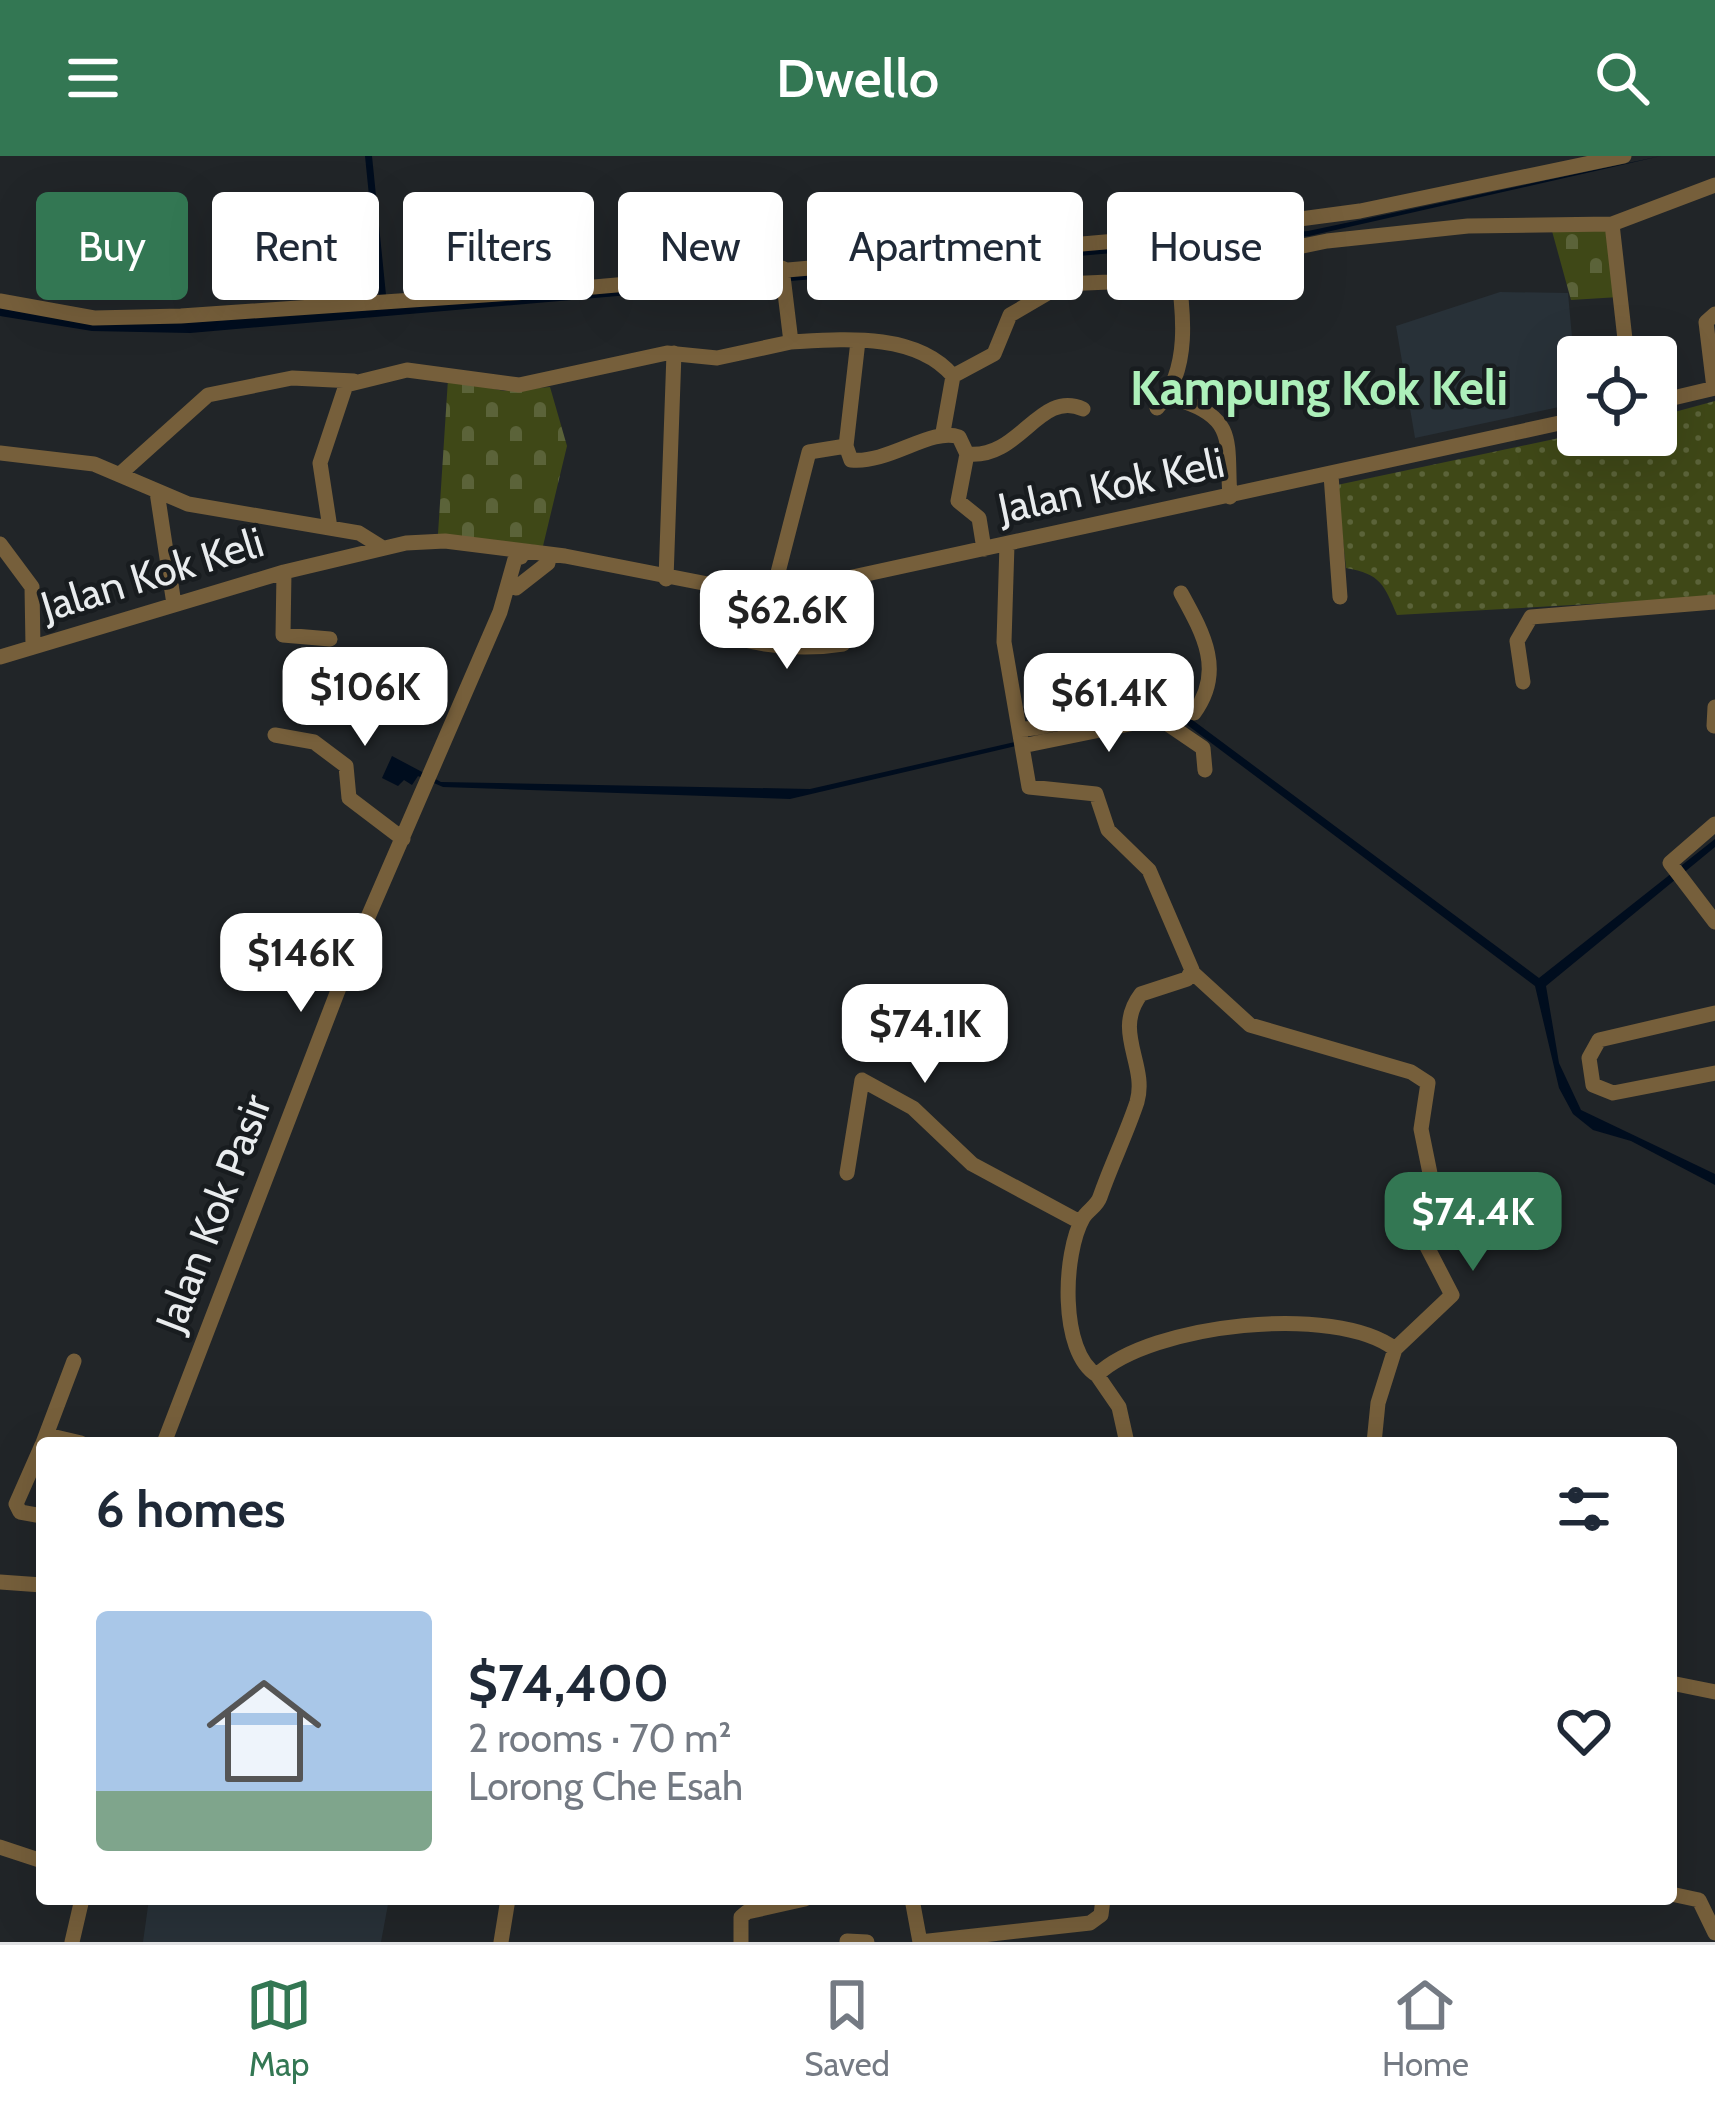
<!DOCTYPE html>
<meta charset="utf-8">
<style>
:root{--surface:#fff;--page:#f6f6f7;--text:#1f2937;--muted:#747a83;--line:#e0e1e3;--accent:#337753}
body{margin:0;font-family:Cabin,sans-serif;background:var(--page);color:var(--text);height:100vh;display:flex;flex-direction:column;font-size:45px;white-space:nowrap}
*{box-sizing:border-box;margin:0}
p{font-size:39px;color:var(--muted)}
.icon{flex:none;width:66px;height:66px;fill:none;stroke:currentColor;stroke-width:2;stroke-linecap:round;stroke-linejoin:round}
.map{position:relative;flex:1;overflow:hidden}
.details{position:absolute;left:36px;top:1281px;width:1641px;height:468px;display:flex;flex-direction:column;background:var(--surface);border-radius:12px;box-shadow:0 12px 48px #0002}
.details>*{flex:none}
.banner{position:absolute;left:36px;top:36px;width:1644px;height:108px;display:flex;gap:24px}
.tools{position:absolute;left:1557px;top:180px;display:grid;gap:24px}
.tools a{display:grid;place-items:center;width:120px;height:120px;border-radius:12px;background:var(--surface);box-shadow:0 12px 48px #0002;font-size:60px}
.price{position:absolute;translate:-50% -102px;padding:0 27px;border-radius:24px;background:#fff;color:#222;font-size:39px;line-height:78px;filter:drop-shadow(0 3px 6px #0008)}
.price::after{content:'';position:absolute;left:50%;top:72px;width:36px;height:27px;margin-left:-18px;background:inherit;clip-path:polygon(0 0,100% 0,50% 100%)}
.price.on{background:var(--accent);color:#fff}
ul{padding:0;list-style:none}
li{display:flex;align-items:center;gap:36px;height:300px;padding:0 60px}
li+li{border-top:3px solid var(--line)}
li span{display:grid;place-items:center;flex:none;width:336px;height:240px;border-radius:12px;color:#555}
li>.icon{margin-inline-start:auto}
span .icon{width:144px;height:144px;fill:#fffc;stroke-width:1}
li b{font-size:51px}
h2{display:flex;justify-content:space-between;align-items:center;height:144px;padding:0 60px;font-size:51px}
.tag{padding:0 42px;border-radius:12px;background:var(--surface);box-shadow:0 12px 48px #0002;font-size:42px;line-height:108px}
.tag.on{background:var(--accent);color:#fff}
header{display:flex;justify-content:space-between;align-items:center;height:156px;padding:0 60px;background:var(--accent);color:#fff;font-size:54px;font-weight:600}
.dock{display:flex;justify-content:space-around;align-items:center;height:168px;border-top:3px solid var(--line);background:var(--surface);font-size:33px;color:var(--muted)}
.dock a{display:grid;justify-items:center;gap:6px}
.dock .on{color:var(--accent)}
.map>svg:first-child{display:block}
</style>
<header><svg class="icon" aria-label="menu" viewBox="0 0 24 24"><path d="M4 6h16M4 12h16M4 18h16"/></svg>Dwello<svg class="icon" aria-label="search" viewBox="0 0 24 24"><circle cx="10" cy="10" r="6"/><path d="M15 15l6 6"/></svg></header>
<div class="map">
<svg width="1715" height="1786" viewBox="0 0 1715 1786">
<defs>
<pattern id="cemetery-stones" width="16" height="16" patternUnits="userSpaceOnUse" patternTransform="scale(3)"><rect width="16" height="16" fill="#3f4817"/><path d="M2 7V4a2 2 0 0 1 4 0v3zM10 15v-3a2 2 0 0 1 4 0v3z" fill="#5b6339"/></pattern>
<pattern id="park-dots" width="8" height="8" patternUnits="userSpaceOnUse" patternTransform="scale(3)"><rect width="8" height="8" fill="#3f4817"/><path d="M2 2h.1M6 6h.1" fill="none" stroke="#5b6339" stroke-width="1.8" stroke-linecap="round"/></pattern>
</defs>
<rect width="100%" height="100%" fill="#212528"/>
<path fill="#283138" d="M1500,136L1568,137L1578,247L1415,282L1396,170Z
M149,1743H389L381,1786H143Z"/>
<path fill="url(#cemetery-stones)" d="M1604,74L1610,80L1619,141L1571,144L1552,75Z
M448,223L504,235L550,231L567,290L543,390L438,378Z"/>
<path fill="url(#park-dots)" d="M1715,245V441L1397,459C1384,429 1381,418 1346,412L1337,329L1578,278L1656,279V261Z"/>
<path fill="#000d1e" d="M365,0H372L387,149L571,139L1308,75L1661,0L1309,80L190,177L92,175L0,160V148L89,166L380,149Z
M1153,546L1175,551L1539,822L1715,683V691L1546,830L1559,907L1581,954L1715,1018V1029L1631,985L1593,974L1573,958L1559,932L1535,830L1162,550L1063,579L790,643L443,631L418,620L412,629L404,624L398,630L382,622L392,600L441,626L810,633L1063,575Z"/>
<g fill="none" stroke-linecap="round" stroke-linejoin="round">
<path stroke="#765f3b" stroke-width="15" d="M1612,68L1627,201
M0,145L94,162L181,160L571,133L1173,80L1360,55L1624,0
M791,186C843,183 916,176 953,220
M953,220L994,198L1010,159L1063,128L1109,126L1176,107L1225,106L1327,85L1468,70L1612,68L1715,29
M1173,228L1185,246C1238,264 1226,292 1230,341
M1714,232L1706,166L1715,158
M1656,246L1715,232
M1157,252C1198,206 1179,135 1173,80
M943,276L953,220
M846,290L851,304C889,308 931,271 959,281L967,298L958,345L979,362L984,393
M0,297L94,308L188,348L359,377L383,392
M967,298C1020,304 1039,233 1083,253
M120,318L208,239L292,222L354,225
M1331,319L1340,441
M157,336L174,448
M330,372L320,307L346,229L407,214L519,229L667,197L717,202L791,186L782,112
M0,388L32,431L33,491
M1007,388L1004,486L1029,631L1096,638L1108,674L1149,714L1192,814L1187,823L1141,838C1112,876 1148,908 1137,946C1126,979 1111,1009 1100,1041C1097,1050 1088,1054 1083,1062C1063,1097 1059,1196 1097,1219C1150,1168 1335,1147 1395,1193
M284,416L283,479L330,483
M666,423L674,197
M717,429L716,476C758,490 800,495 843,488L854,466L843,445V426
M516,432L548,407
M774,432L809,296L846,290L858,185
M0,501L284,416L406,387L445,385L565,400L708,428L816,429L1578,263
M1523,526L1517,485L1531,461L1715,446
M1714,570L1715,551
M1020,573C1059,574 1143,534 1169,542C1177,545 1186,552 1194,557C1225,515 1203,477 1181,437
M275,579L314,586L346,610L349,642L403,683
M1022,590L1159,562L1203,592L1205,614
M1715,668L1670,707L1715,766
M1192,816L1250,869L1411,916L1428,927L1421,973L1437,1052L1422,1081L1452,1139L1395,1193L1378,1247L1374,1287
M1715,857L1599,884L1589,902L1593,929L1613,937L1715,917
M847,1017L862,924L913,952L972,1008L1080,1066
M1097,1219L1119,1251L1127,1287
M47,1279L81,1287
M43,1287L74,1205
M164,1287L352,798L500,456L515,403L521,401
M42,1289L16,1348L20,1356L42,1360
M0,1426L42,1429
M1671,1527L1715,1536
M0,1691L42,1705
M1671,1738L1699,1744L1715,1777
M912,1743L920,1786
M847,1785L867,1786
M72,1786L82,1743
M501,1786L508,1743
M741,1786V1761L747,1756L805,1743
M920,1786L1090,1767L1101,1759L1103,1743"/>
</g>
<g text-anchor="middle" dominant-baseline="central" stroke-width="9" stroke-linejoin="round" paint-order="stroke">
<g font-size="42" fill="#e9ecee" stroke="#181c1f">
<text transform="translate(1111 329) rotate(-12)">Jalan Kok Keli</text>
<text transform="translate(152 418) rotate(-17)">Jalan Kok Keli</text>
<text transform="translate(213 1057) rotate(-69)">Jalan Kok Pasir</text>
</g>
<g font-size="48" font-weight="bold" fill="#adf0ba" stroke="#181c1f">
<text x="1319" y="232">Kampung Kok Keli</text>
</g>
</g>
</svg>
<div class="tools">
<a><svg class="icon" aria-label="locate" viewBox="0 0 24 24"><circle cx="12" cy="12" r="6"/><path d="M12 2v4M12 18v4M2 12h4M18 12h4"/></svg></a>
</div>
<b class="price" style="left:787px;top:516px">$62.6K</b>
<b class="price" style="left:365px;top:593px">$106K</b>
<b class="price" style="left:1109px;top:599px">$61.4K</b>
<b class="price" style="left:301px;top:859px">$146K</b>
<b class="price" style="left:925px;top:930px">$74.1K</b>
<b class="price on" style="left:1473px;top:1118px">$74.4K</b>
<div class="banner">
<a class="tag on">Buy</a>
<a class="tag">Rent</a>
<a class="tag">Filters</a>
<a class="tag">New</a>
<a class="tag">Apartment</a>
<a class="tag">House</a>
</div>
<section class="details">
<h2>6 homes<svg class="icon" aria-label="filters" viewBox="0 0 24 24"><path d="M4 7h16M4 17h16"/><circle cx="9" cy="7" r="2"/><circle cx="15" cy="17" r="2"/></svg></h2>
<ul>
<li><span style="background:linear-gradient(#a9c7e8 75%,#7fa58c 0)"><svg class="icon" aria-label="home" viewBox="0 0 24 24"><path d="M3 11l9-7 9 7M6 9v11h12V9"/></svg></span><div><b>$74,400</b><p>2 rooms · 70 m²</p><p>Lorong Che Esah</p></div><svg class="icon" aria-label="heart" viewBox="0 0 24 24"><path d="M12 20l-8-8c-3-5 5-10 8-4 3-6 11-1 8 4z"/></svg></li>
</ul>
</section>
</div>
<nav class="dock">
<a class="on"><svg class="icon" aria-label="map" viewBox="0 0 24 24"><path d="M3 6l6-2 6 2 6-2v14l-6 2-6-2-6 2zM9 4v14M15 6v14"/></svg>Map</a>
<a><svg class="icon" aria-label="saved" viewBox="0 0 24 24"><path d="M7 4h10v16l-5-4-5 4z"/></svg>Saved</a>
<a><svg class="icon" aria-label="home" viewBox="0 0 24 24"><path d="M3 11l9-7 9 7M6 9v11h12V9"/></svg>Home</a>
</nav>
